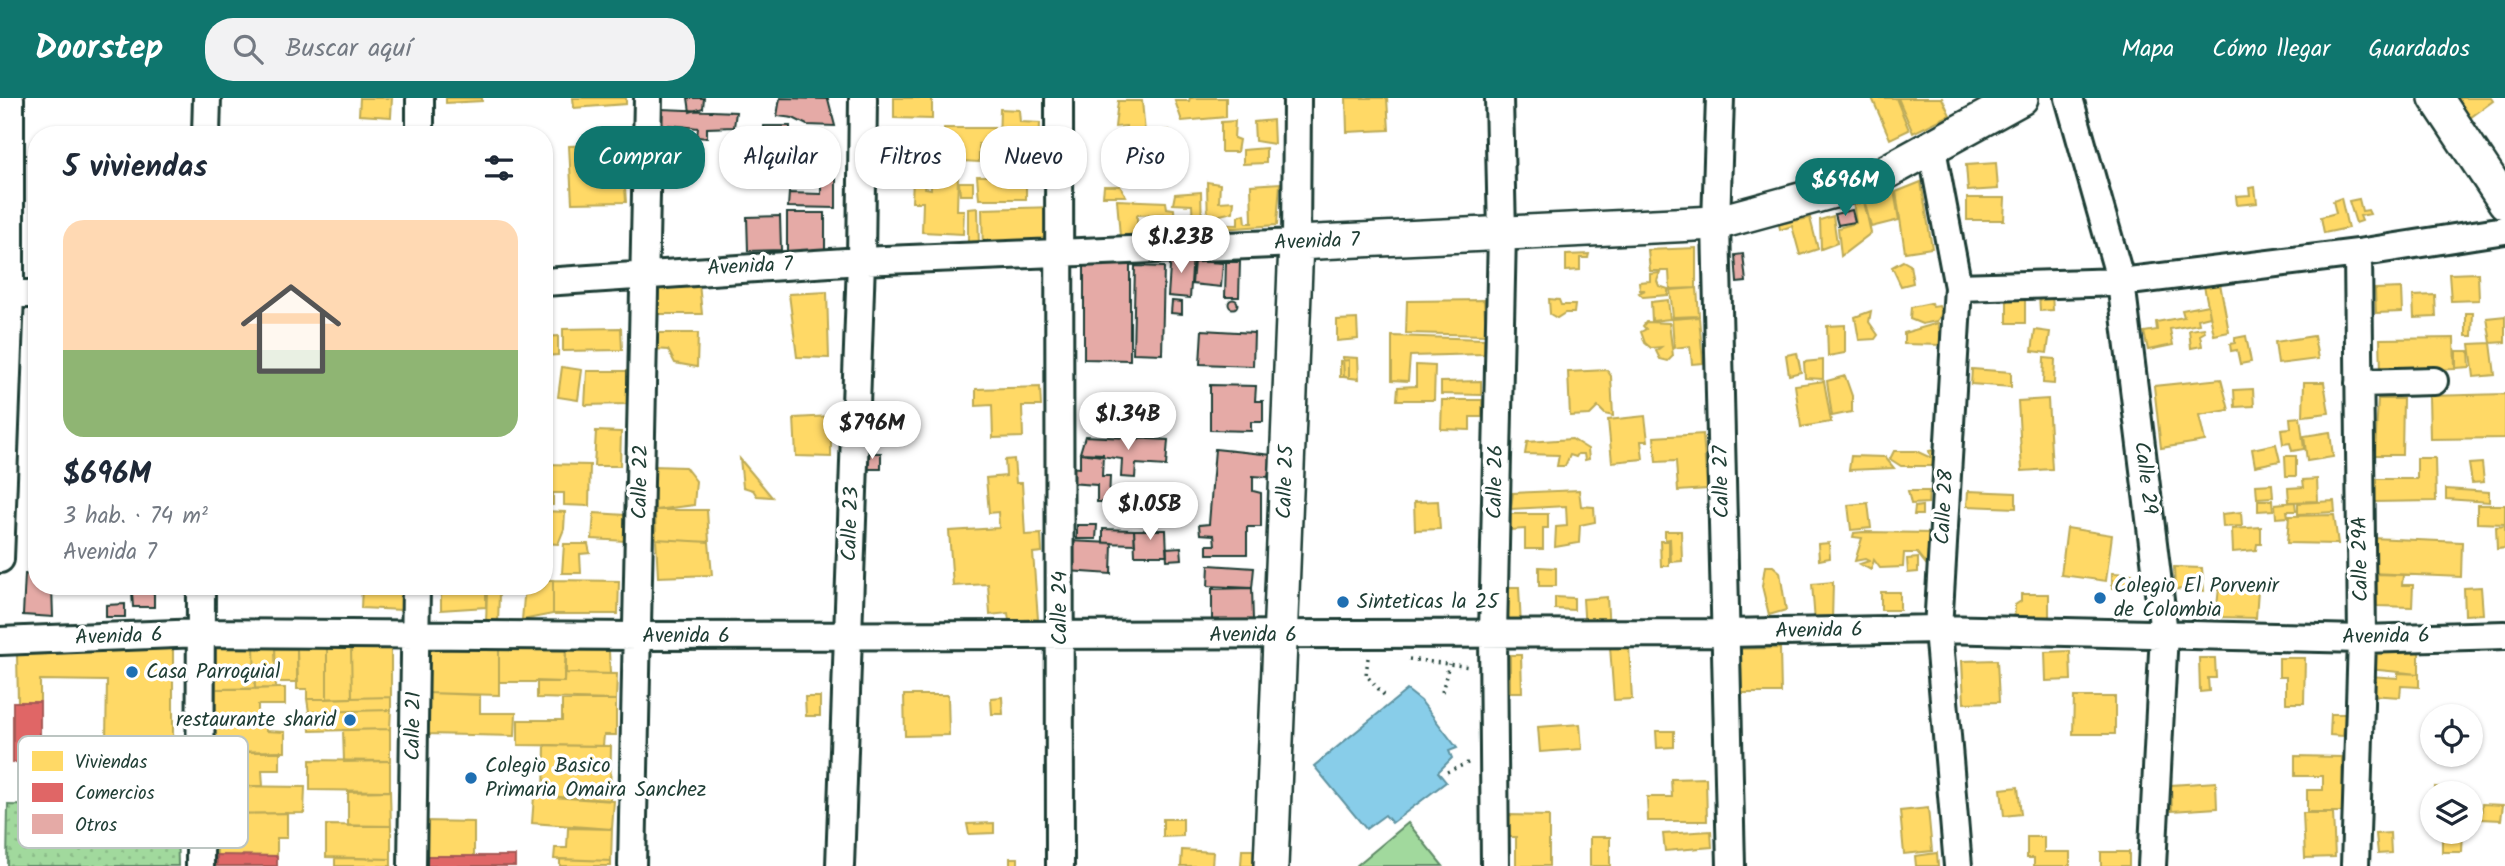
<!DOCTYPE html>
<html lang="es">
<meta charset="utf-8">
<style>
:root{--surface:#fff;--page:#f2f2f3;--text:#1f2937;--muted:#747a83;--line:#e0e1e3;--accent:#0f766e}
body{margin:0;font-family:Kalam,sans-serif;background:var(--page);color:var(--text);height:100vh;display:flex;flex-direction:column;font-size:26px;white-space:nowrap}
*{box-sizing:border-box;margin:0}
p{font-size:23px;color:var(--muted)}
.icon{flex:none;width:38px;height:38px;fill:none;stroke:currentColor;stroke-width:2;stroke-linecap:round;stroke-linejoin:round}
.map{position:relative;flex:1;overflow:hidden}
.drawer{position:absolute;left:28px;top:28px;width:525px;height:469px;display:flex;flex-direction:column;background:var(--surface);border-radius:28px;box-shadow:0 2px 5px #0004}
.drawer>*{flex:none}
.hud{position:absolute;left:574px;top:28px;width:665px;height:63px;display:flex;gap:14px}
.controls{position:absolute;left:2420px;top:606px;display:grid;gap:14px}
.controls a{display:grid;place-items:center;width:63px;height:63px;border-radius:50%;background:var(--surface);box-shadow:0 2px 5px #0004;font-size:35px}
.price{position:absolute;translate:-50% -60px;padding:0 16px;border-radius:24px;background:#fff;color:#222;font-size:23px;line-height:46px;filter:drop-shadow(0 2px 4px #0008)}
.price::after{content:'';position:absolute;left:50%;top:42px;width:21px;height:16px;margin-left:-10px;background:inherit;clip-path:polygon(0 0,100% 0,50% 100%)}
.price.on{background:var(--accent);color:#fff}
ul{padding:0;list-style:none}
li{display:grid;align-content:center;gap:14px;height:371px;padding:0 35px}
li+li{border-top:2px solid var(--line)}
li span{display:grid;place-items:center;height:217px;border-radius:21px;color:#555}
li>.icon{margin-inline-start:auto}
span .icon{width:126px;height:126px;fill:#fffc;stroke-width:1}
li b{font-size:30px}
h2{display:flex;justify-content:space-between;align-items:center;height:84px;padding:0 35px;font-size:30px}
.chip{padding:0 24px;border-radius:28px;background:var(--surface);box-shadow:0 2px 5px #0004;font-size:24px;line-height:63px}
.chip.on{background:var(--accent);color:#fff}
header{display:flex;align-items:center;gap:42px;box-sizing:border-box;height:98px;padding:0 35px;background:var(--accent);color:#fff}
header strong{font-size:33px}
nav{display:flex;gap:38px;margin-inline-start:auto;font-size:24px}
.search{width:490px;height:63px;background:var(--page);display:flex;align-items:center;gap:18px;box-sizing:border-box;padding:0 24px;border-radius:28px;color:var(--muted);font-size:26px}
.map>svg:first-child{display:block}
</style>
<header>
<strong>Doorstep</strong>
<div class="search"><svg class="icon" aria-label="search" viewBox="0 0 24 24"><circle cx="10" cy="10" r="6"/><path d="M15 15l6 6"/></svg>Buscar aquí</div>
<nav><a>Mapa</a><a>Cómo llegar</a><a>Guardados</a></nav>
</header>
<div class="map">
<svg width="2505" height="768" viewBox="0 0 2505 768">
<defs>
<pattern id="grass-dots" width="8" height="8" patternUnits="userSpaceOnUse" patternTransform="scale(1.75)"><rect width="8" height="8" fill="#a1d99d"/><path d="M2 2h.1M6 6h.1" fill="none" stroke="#8abb88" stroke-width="1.8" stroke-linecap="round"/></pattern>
</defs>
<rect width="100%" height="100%" fill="#fff"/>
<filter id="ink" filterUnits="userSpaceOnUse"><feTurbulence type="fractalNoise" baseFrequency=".0143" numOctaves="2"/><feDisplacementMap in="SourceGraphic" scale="14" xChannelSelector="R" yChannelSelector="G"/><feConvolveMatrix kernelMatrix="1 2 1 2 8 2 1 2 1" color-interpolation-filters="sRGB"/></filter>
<g filter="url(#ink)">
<path fill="url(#grass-dots)" stroke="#608b68" stroke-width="2" d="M8,707L113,709V727H177L178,768H7Z"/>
<path fill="#a1d99d" stroke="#608b68" stroke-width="2" d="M1408,725L1443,768H1356Z"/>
<path fill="#88cde9" stroke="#5e93a1" stroke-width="2" d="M1407,592L1421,603L1457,650L1449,653L1452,660L1438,674L1446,684L1392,725L1385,717L1366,731L1314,668Z"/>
<path fill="#ffd966" stroke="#bcaa57" stroke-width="2" d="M360,0H392L391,19L359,17Z
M446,0H482V3L446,5Z
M573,0H626V6L574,10Z
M894,0H932V21L894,20Z
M1190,0H1226V19L1182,23L1175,3H1189Z
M1346,0H1387L1389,32L1347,34Z
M1872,0H1896L1909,32L1890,41Z
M1898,0H1942L1950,17L1913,35Z
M2452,0H2491L2493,3L2467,22Z
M1118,3H1142L1146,45L1125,46L1126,28L1115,29Z
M1000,11L1019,12L1020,24L1040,25L1039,46L999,44Z
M1273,22L1274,46L1255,43L1254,24Z
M1235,23L1234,40L1239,42L1237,54H1221V24Z
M944,30H994V48L979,46V64L943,62Z
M1169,32L1171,84L1150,83L1149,33Z
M622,46L626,104L572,105L569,48Z
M1266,50V65L1243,66V52Z
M1996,65L1998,91L1968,93L1966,67Z
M1026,66V101H979L977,78H1009L1011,68Z
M931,77L958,78L957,112H964L963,136L922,134L923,104H912L913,80H925V90L931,91Z
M959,84H973V97H960Z
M1207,84L1220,86L1219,104L1234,103L1233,114L1220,117L1219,125L1238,127V118L1245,116L1246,125H1252L1251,87L1280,85L1277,127L1208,132Z
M1921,84L1932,150L1905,154L1896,94Z
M1104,88H1120L1126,98H1103Z
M2255,89L2257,105L2237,107L2236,98L2250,97L2249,90Z
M1894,93L1899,122L1871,129L1864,101Z
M1201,94L1202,127H1193L1192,107L1173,106L1175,96Z
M1863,99L1871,135L1841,158L1838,130L1856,125L1853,103Z
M1967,100H2005L2004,122H1967Z
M2341,100L2348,130L2324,135L2321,119L2336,115L2333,103Z
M2359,101L2362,113L2368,112L2370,116L2360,118L2362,123L2356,125L2349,103Z
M1117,102L1166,104L1167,110L1174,111L1175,132H1164V116L1137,117V136L1120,138Z
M1056,109L1055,155H983L982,111Z
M978,110L979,150H968V111Z
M1833,118L1837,145L1821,151L1820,122Z
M1810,120L1818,151L1800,157L1792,128L1780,132L1779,126Z
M1696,150V190L1670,191L1669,173H1650L1648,152Z
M1589,156L1588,160H1580V172L1566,173V157Z
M1903,163L1910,167L1913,185L1901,188L1892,169Z
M1660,175L1657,183L1659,188L1668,191V197L1643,199L1639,195L1645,192H1640L1639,184L1650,183V176Z
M2478,175L2479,202L2451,203L2449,176Z
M2219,180L2229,234L2214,237L2203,183Z
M699,185L702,216H657V191Z
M1697,190L1699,218L1673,219L1670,192Z
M2401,190L2402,214L2376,215L2375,191Z
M827,194L829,260L797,259L789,196Z
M2039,196H2052L2053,212L2040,213Z
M2435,197L2436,219L2414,220L2413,198Z
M2007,200H2025V225H2007Z
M1549,201L1559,202L1561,207H1575L1574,215H1565L1557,220L1550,216Z
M1484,202L1486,237L1406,235L1407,203Z
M1668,202L1670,221L1652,223L1651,204Z
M1931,205L1933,209L1939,208L1942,215L1937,223L1922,226L1910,221L1911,209Z
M2208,207L2210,218L2198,221L2199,226L2170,231L2173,247L2148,252L2144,234L2157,232L2156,224L2184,219L2182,212Z
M1871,213L1869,224L1878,237L1875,241L1859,242L1855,219Z
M2466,215H2473L2472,238H2466Z
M2505,218V244L2491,245L2487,220Z
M1699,219L1703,265L1692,266L1690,248L1674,250L1672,221Z
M1357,221L1358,241L1337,243V222Z
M1646,224L1669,225L1673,258L1668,263L1660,261L1656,253L1661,249L1651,250L1645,245L1641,234L1646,231L1643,228Z
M1938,225L1942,247L1904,246V235Z
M1845,227V255L1828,258L1827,228Z
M621,230L622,252L563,253V231Z
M2204,230L2205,234L2200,237L2202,248L2191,250L2189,232Z
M2035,232L2050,234L2047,255L2032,253Z
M658,235H698L697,269L675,265L668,252L655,251Z
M558,238V257L544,258V239Z
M1392,238L1484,241V256L1410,258L1408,283L1392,282Z
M2246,238L2251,264L2240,266L2237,252L2231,253L2230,246L2235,245V240Z
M2314,238L2318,261L2278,266L2275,244Z
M2454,240L2455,271L2381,273L2380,241Z
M2491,245L2495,277L2474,279L2470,246Z
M2456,253H2469L2470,269L2456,270Z
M1797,255L1801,274L1789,277L1786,257Z
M1343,259L1358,260L1359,281L1344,279Z
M2044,260L2055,261L2054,286L2043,285Z
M1349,262V279H1340V263Z
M1823,262V281L1805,280L1804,264Z
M1416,267L1435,268L1434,302H1397L1398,289L1416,288Z
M562,269L582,272L578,302L558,299Z
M1972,271L2011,274V289L1971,286Z
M1607,272L1611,278L1613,318L1605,316L1598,309L1590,317L1570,318L1568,274Z
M587,273H627V306L585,307Z
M1845,278L1852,298V314L1832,318L1827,283Z
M2221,281L2229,312L2199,317L2205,343L2161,350L2154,288Z
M1481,283V297L1441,296V284Z
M1824,283L1831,324L1801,329L1795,287Z
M2304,284H2324L2329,315L2303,318Z
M1040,289L1041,308H1022L1023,339L993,340L992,307L976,308V291Z
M2253,291L2254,308L2235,309L2234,292Z
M2505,296V340L2430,341L2429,298Z
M2048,301L2052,371L2022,373L2018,303Z
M2378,301H2403L2402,357H2375Z
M1442,302H1482V319H1470V332L1441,331Z
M831,318V359L796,358L794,320Z
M1645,318L1648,343H1641L1643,361L1612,364L1608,322Z
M2300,319L2304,351L2292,353L2290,345L2283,346L2281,331L2291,330L2290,320Z
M596,333L621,334L620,368H594Z
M2330,334L2333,359L2307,363L2304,338Z
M1703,336L1707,391L1678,393L1676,363L1656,364L1654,339Z
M1572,341L1588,351L1589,361L1585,362L1584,356H1578L1576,359L1570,357L1565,368H1557L1559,357L1525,356L1527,344Z
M2276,346L2280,363L2255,368L2252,351Z
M1933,352L1940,360L1934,368H1901L1890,361L1894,353H1916L1931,360L1929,353Z
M1851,358L1885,359L1894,370L1849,372Z
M2285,358H2296V378H2286Z
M2417,360H2435L2436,403L2372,404L2371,381H2417Z
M740,361L772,399L757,398L753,392L743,389Z
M1014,361L1016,385H1022L1025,437L1041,436L1042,454L1033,455L1038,521L1009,523L1008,515L990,517L988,486L953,488L949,433L999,430L998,414L989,415L986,380L1006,378L1005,362Z
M2482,365L2484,384L2472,385L2469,366Z
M544,366L590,367L589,408L564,407V395H553V407H544Z
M653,368L685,369L696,383L694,407L655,412Z
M2317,381L2318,403L2289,404L2288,390L2304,389L2303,382Z
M2272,386L2273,399L2257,400L2256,387Z
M2446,391L2489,394V404L2446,401Z
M1579,392L1581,408L1594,409L1595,424L1580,427L1579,445L1555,449L1556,429L1567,428L1566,408L1511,411L1513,395Z
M1908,393H1929L1928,405L1911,406Z
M1968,393L2016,395V410L1967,408Z
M2258,402H2272L2273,412L2258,413Z
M1438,403L1440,431L1415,432L1414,404Z
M2334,403L2335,414L2298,416V405Z
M2295,404L2296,413H2287L2288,419L2276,420L2275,406Z
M1868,405L1871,430L1851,432L1848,407Z
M2477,407H2505V426L2477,425Z
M1922,408V417H1914L1915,409Z
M655,412H707L709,444L656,441Z
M544,413L565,414L564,431L558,446L544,445Z
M2241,414L2242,428L2223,429L2222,416Z
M594,415L626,417L625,443L592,441Z
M1511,416H1548V430H1543V451H1525V431L1511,432Z
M2334,417L2338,446L2287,445L2289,418Z
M2505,428V450L2497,451L2496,429Z
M2261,429V446H2257L2256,452L2233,454L2232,431Z
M2067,430L2112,437L2106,483L2061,477Z
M1665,433H1681L1682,463L1671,464L1670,441L1665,442Z
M1863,434L1932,435L1929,470L1917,455H1904L1903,469L1880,470L1874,462L1871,472L1860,466L1869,463L1865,461L1855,463L1862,440L1853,439L1854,435Z
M2371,440L2462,444L2461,479L2370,475Z
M656,441L709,444L712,477L658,479Z
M1660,443H1669V468H1661Z
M1829,445L1830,460L1819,462L1818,446Z
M564,446H588L590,455L580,456L581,475H562Z
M1918,460V474L1908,475L1907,461Z
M1765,468H1773L1780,474L1786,512L1769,517L1762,488Z
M1539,469L1556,470V488H1539Z
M2174,469L2202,470L2204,493L2175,491Z
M2112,475L2132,476L2131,490H2112Z
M2377,476L2403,477L2402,487H2413L2412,509L2377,508Z
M544,482H553V516L522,522L525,488H544Z
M553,482L619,483L618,516H553Z
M1833,484L1832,523L1815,524L1812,486Z
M362,488H403L402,512L361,510Z
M441,488H486V509L441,512Z
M1508,489H1519L1521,528H1508Z
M2219,489L2258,492L2256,520L2216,519Z
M2481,489L2483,516L2465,517L2464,490Z
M487,493L499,495L498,527L486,526Z
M1881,494H1900V512H1881Z
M2021,496H2049V529H2014L2015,507L2021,503Z
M1555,499L1574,500V512L1555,511Z
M1607,499L1609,532L1585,533L1583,501Z
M215,545H254L255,591H216Z
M254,545H275L276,590L255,591Z
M429,546L499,550V597L427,595Z
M27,548L173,549V698H105L107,583L40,582V604H18L17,557Z
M1629,548L1632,601L1614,602L1610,549Z
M297,549H327V601H307V591H297Z
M327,549H351L352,600L327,601Z
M351,549H391V599L352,600Z
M566,549L564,584H499V550Z
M1780,550L1781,595H1740L1739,551Z
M2373,550H2419V576L2369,571Z
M275,551H297L298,584H276Z
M566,553H609L610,576L566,575Z
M2070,553L2071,582L2046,583L2045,554Z
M1510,557H1521L1522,594H1510Z
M2199,560H2215L2216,580H2208L2209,593L2200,594Z
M2279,560H2305L2304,605H2286V579H2279Z
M1997,562L1999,604L1964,605L1962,563Z
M564,575L617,576L616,602L537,600V583L564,584Z
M2398,575L2419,576V589L2401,588L2400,599L2369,597L2370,578L2398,580Z
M276,590H285V607H258V619H216V591Z
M427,595L480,597V615H516L515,638L426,636Z
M904,597H948L949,637L905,638Z
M391,599V612L309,614L307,601Z
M805,599H820V618H806Z
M1002,599L1003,616H992L991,600Z
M2074,599H2115V636H2073Z
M562,602H616V637H604L603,648L518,647V622H562Z
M391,612L390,631L310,633L309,614Z
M2331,616H2345L2343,638L2330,637Z
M216,619H266V633L285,634V654H216Z
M1580,626L1582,651L1540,654L1538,629Z
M390,631V663L344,664L343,632Z
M1656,633H1674V649L1657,650Z
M545,647L611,648L610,702L544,698Z
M280,653V672H262L263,688H220L219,654Z
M2295,658L2342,659L2343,714H2307V692H2323V678H2295Z
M310,662L390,663V693L310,692Z
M1706,680L1707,723H1648L1647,699H1672L1671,681Z
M2216,684L2217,710L2172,713L2171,687Z
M211,688L305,689L304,715L212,716Z
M2018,689L2021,716L2004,718L2001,691Z
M2435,689L2458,692L2457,695H2435Z
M390,693L391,728H348V694Z
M534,698L614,703L612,731L532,725Z
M2482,706L2503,707L2501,722L2481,721Z
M1928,710L1932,753L1904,756L1900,713Z
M287,715V740H277V758L217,757V716Z
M2303,715H2333L2335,759L2305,760Z
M1509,717L1549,718V768H1516V739H1509Z
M1163,721H1183V738L1163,739Z
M424,723L474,724V758H424Z
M994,725V735L969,736L967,726Z
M326,727L391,728V761L326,759Z
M568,730L612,731L611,763L554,761L555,750H567Z
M1711,733L1712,749L1665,753L1663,736Z
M2442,733H2463L2462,754H2442Z
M2390,735L2391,755L2378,756L2376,736Z
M1590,739H1610V768H1590Z
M2027,739H2044V754H2070V768H2034V760H2027Z
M1182,752L1213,754L1212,768H1181Z
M1242,752H1253V768H1241Z
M2101,754H2129V768H2101Z
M1937,755L1938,768H1916L1915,758Z
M335,760L391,761V768H335Z
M1010,760H1018V768H1010Z
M560,761L611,763V768H560Z"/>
<path fill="#e06666" stroke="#a65a57" stroke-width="2" d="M13,604H40V665L13,664Z
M217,757L277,758V768H217Z
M424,758H515V768H425Z"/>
<path fill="#e5aaa6" stroke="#1f3d34" stroke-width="2" d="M688,0H704L703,10L690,14Z
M780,0L828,1L835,28L807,27L793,20L777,18Z
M661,11L736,14L734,29L707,30V40L697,39L698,30L669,27V44L654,40Z
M764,28H790V47H765Z
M806,54L832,55V76L806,75Z
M821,80H836V110L788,109L789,95L821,96Z
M1852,112L1855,124L1838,127L1835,116Z
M787,115H825V155H787Z
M780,118L781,152L748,153L747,119Z
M1171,155L1193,156L1190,200L1168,198Z
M1743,156L1746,184L1737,185L1735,157Z
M1084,162H1130V262L1084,261Z
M1194,163L1223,165L1221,189L1192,186Z
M1226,164H1240L1239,199H1225Z
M1135,168L1164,169L1162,256L1133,255Z
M1228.5 206a4.5 4.5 0 1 1 9 0a4.5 4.5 0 1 1-9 0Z
M1172,203L1182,204V216L1171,215Z
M1202,232L1254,235L1253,268L1200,266Z
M1210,287L1256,288L1255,303H1263V324H1251V333L1210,332Z
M1121 319a7 7 0 1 1 14 0a7 7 0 1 1-14 0Z
M1085,338L1168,342L1166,368L1136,366L1135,380L1121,379L1122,361L1080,355Z
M1215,351L1272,357L1268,379L1253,378V393L1261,395V429H1247V456H1207V447H1215L1214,437L1200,436L1199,427L1209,426Z
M862,355H881V371H862Z
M1080,355L1103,356L1102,378H1110L1109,404H1097V387L1068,385L1069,369L1080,370Z
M1077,427H1097L1096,441H1077Z
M1103,431L1134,432L1135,446L1103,445Z
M1134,432H1166L1167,457H1135Z
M1069,443L1112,445L1111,476L1068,473Z
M1181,449L1182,461L1167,462L1166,450Z
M1209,467L1254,470L1252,490L1208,488Z
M25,476L37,477V488H52L53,519L23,517Z
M1252,490L1253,522H1212V491Z
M132,495H154V509H133Z
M125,506V519H106V507Z"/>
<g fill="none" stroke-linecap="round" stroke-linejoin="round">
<defs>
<path id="minor" d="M420,0V37
M1059,0L1060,768
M1720,0L1716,125L1731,768
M2069,0L2121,184L2164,535L2152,768
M206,37L207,0
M1932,51L1958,189L1938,531L1958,768
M544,184L861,163L1296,145L1297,0
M1958,189L2121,184L2358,155L2505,132
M0,196H37
M2359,285L2434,283
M0,461L10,196V0
M0,543L201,535L638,538L1726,535L1938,531L2362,541L2505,537
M200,768L201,488
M412,768L416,488
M632,768L648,0
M840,768L861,163L863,0
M1495,768L1493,536L1502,136L1499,0
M2355,768L2362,541L2358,155"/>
<path id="tertiary" d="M2436,0L2505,104
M1271,768L1296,145L1716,125L1870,83L2021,0"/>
</defs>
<use href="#minor" stroke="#1f3d34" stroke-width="32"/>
<use href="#tertiary" stroke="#1f3d34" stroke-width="38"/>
<path stroke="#1f3d34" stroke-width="3.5" stroke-dasharray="2 5" stroke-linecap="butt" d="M1368,560L1366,577L1384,597
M1409,561L1471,569
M1442,594L1449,566
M1447,674L1470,664"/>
<use href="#minor" stroke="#fff" stroke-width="26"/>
<use href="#tertiary" stroke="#fff" stroke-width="33"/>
</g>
</g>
<g fill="#1f6fb2" stroke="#fff" stroke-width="2.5">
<circle cx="2100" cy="500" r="7"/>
<circle cx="1343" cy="504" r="7"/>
<circle cx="132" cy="574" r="7"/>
<circle cx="350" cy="622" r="7"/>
<circle cx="471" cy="680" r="7"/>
</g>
<g text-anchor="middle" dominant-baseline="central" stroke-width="7" stroke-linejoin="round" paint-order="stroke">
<g font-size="21" fill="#1f3d34" stroke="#fff">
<text transform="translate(1317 144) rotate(-2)">Avenida 7</text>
<text transform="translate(750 169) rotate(-3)">Avenida 7</text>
<text transform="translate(2145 380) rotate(83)">Calle 29</text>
<text transform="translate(641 384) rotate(-89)">Calle 22</text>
<text transform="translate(1286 384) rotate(-88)">Calle 25</text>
<text transform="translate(1496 384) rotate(-89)">Calle 26</text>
<text transform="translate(1722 384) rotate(-91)">Calle 27</text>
<text transform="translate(1945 409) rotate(-87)">Calle 28</text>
<text transform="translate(851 426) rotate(-88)">Calle 23</text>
<text transform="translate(2361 461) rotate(-91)">Calle 29A</text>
<text transform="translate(1060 510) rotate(-90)">Calle 24</text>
<text transform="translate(1819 533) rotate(-1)">Avenida 6</text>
<text x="1253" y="537">Avenida 6</text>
<text x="686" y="538">Avenida 6</text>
<text transform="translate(119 539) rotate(-2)">Avenida 6</text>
<text transform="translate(2386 539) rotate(-1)">Avenida 6</text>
<text transform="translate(414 628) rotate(-89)">Calle 21</text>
</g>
<g font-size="21" fill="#1f3d34" stroke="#fff" text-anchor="start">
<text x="2114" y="488">Colegio El Porvenir<tspan x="2114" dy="24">de Colombia</tspan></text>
<text x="1357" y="504">Sinteticas la 25</text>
<text x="146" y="574">Casa Parroquial</text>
<text x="336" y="622" text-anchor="end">restaurante sharid</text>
<text x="485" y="668">Colegio Basico<tspan x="485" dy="24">Primaria Omaira Sanchez</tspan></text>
</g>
</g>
<rect x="18" y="638" width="230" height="112" rx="10" fill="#fff" stroke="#bcc5c2" stroke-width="2"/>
<rect x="32" y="653" width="31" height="20" fill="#ffd966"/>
<rect x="32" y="685" width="31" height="19" fill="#e06666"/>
<rect x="32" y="716" width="31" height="20" fill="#e5aaa6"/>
<g font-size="19" fill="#1f3d34">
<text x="75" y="670">Viviendas</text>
<text x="75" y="701">Comercios</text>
<text x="75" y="733">Otros</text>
</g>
</svg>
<div class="controls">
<a><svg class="icon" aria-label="locate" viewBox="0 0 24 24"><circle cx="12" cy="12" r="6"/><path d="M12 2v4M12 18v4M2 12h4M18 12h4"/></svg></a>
<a><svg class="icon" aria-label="layers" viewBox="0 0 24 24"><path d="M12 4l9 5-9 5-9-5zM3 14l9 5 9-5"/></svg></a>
</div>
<b class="price on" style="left:1845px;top:120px">$696M</b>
<b class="price" style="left:1181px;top:177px">$1.23B</b>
<b class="price" style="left:1128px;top:354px">$1.34B</b>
<b class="price" style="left:872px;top:363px">$796M</b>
<b class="price" style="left:1150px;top:444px">$1.05B</b>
<div class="hud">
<a class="chip on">Comprar</a>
<a class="chip">Alquilar</a>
<a class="chip">Filtros</a>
<a class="chip">Nuevo</a>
<a class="chip">Piso</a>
</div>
<section class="drawer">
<h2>5 viviendas<svg class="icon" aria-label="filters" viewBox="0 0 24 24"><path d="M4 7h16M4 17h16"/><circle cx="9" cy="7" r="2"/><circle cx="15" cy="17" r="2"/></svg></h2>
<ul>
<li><span style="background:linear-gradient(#ffd9b3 60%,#8fb573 0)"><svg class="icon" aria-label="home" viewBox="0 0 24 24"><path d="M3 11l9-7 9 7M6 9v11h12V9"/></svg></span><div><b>$696M</b><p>3 hab. · 74 m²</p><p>Avenida 7</p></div></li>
</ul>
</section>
</div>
